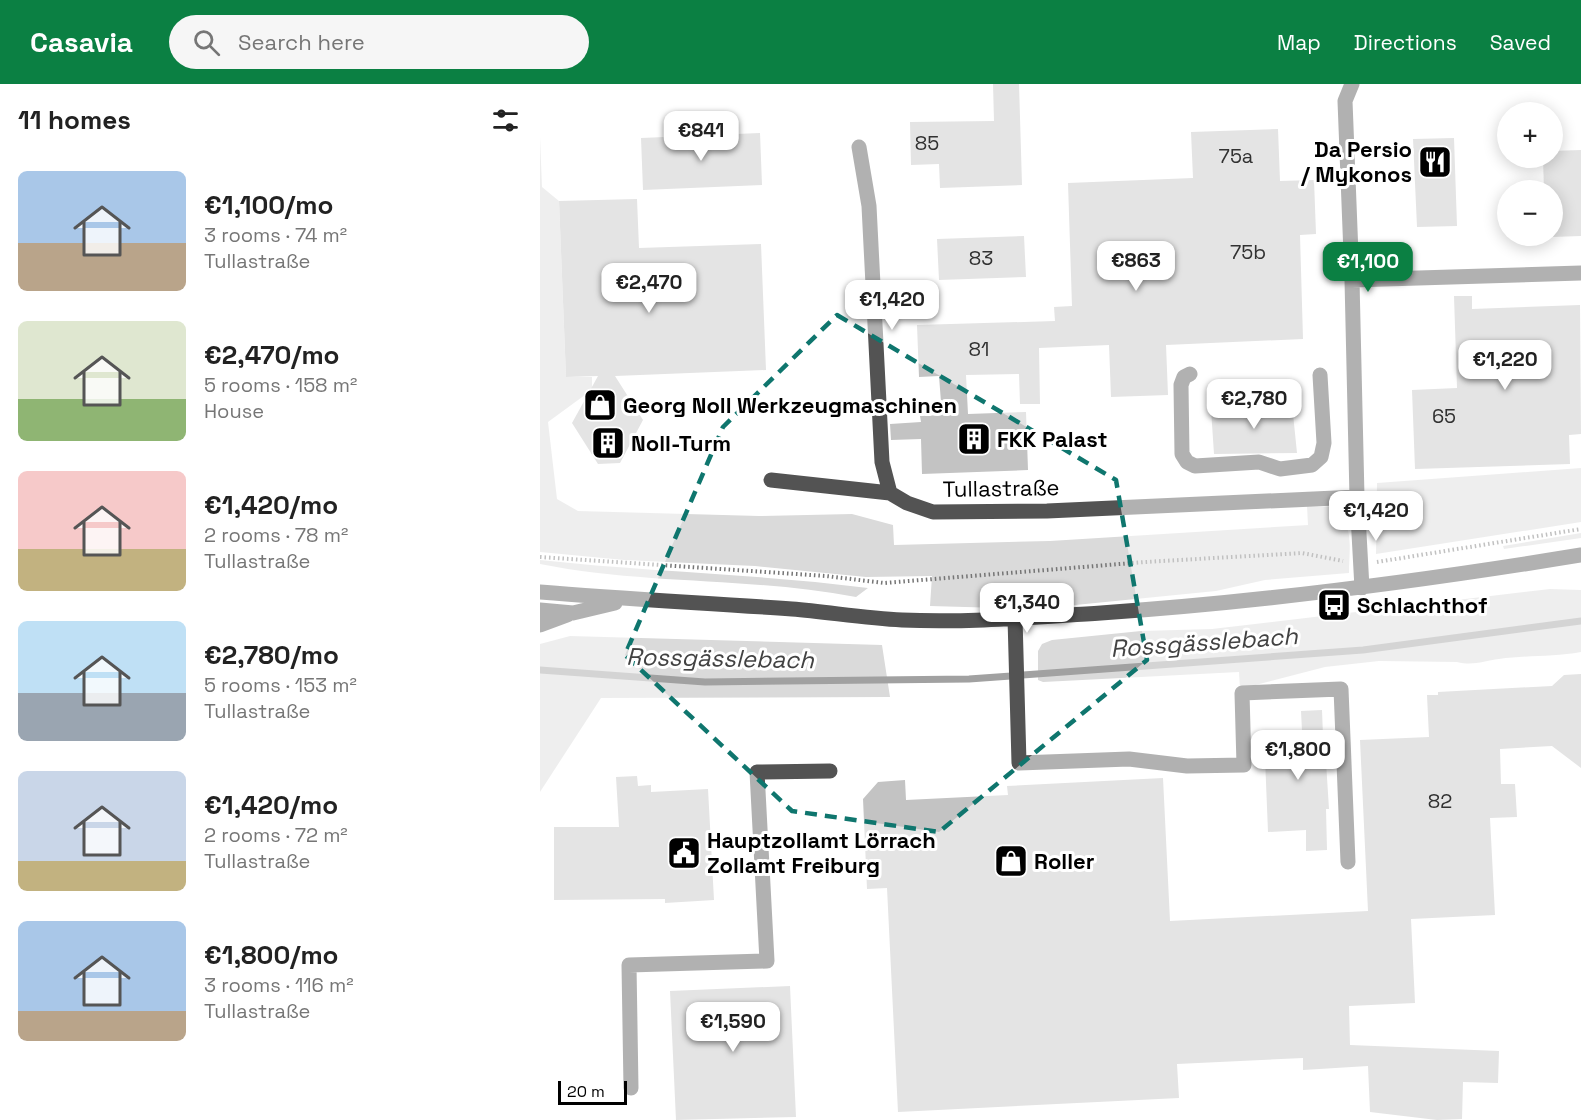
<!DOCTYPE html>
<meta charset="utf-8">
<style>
:root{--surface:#fff;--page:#f6f6f6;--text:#222;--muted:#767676;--accent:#0b8043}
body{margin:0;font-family:"Space Grotesk",sans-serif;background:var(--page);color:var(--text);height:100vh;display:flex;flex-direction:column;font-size:22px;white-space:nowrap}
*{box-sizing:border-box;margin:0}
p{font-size:20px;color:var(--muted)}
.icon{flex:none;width:33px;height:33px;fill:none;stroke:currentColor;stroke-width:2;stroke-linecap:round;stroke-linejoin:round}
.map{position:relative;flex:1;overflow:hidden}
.panel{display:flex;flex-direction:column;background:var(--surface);width:540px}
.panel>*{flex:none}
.fabs{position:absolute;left:957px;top:18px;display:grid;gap:12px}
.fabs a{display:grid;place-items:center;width:66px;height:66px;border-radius:50%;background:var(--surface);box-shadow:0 3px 15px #0003;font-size:30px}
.scale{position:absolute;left:18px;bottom:15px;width:69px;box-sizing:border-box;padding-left:6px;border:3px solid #000;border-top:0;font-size:16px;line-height:21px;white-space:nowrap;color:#000;-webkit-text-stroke:4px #fff;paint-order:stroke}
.price{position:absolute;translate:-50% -51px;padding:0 14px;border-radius:12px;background:#fff;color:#222;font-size:20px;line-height:39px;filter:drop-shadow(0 2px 3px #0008)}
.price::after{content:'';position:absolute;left:50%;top:36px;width:18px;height:14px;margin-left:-9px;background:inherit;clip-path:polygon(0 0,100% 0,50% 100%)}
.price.selected{background:var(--accent);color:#fff}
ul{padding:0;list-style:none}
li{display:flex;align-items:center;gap:18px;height:150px;padding:0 18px}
li span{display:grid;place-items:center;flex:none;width:168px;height:120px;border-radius:9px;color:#555}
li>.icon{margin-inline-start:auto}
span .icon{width:72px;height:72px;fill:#fffc;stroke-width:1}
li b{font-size:26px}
h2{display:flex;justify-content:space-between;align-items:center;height:72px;padding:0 18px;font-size:26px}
header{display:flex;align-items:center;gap:36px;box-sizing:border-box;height:84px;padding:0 30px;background:var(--accent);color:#fff}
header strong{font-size:28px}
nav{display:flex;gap:33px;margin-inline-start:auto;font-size:21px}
.search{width:420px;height:54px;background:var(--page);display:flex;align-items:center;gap:15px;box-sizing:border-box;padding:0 21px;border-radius:33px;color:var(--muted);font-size:22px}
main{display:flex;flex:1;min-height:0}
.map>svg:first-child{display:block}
</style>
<header>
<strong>Casavia</strong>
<div class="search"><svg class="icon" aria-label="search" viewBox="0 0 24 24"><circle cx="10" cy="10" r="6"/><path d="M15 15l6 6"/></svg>Search here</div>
<nav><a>Map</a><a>Directions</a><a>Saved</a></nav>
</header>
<main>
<section class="panel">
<h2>11 homes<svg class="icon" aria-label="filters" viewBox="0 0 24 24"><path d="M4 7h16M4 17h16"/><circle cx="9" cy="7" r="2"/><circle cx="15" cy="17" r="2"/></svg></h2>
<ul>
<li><span style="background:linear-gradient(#a9c7e8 60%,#b9a48a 0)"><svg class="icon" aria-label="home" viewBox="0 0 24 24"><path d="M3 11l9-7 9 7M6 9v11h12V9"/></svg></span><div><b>€1,100/mo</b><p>3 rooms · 74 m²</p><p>Tullastraße</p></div></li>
<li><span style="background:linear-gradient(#dfe7d0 65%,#8fb573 0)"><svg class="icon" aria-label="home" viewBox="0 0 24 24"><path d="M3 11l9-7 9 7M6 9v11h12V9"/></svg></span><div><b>€2,470/mo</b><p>5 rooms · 158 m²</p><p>House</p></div></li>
<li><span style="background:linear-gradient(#f6c9c9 65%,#c2b280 0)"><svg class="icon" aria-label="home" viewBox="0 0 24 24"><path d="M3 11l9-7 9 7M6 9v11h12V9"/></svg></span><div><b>€1,420/mo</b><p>2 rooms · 78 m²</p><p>Tullastraße</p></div></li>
<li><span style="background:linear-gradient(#bfe0f5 60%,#9aa5b1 0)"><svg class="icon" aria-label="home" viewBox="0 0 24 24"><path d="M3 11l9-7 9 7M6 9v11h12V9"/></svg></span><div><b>€2,780/mo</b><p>5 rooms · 153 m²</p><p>Tullastraße</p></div></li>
<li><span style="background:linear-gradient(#c9d6e8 75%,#c2b280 0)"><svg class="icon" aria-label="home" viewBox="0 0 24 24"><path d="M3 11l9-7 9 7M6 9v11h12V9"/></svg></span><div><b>€1,420/mo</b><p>2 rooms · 72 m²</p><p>Tullastraße</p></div></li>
<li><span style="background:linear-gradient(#a9c7e8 75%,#b9a48a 0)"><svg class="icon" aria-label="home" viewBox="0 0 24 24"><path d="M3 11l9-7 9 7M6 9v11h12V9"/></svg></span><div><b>€1,800/mo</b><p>3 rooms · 116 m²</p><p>Tullastraße</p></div></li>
</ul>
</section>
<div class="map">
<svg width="1041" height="1036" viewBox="0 0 1041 1036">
<rect width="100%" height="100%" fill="#fff"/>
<path fill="#dadada" d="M0,53L2,103L19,117L26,293H52V307L49,308L8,338L17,415L38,427L219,432L312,430L353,441L354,461L510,457L768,441L767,422L794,423C815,444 809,463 809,489L725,496L676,507L495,525L390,522L392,492L326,493L215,482L84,476L0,468Z
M1041,384V438L836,470L837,399Z
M1041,449V454L964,465L963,462Z
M0,476C109,488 219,490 328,504L316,513C212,493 104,501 0,480Z
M1010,505L1041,506V568C1014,573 987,571 959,575C944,577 933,582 917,578L839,577L785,583L700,605L699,588L503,598L498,596V567L502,560L512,556L601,547L672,545Z
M30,552L342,561L350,613L61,614L0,708V560Z"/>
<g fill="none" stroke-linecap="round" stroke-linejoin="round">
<path stroke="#a1a1a1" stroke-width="7" d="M0,586L165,598L429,595L823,566L1041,537"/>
</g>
<path fill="#c3c3c3" d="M453,0H479L482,101L400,104L399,80L371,81L370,38L454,37Z
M738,45L740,97L774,96L776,150L760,151L763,255L626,261L628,311L571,313L569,261L499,264L500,320H480L479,290L426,291L428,330L486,328L488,386L382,390L381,355L351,356L350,340L381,338L380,332L402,331L399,292L379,293L377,241L515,237L514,223L532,222L528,99L653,94L651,48Z
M220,49L222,101L103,106L101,54Z
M914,54L917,142L877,143L873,55Z
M1041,66V152L1012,153V106H1004L1003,74H1012V67Z
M97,115L99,164L221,160L226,286L75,292L103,336L80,379L58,380L32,339L58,292L26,293L19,117Z
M484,152L486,193L399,196L397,155Z
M914,212H932V225L1040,221L1041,350L1029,351L1030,380L875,385L872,306L917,304Z
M752,320L757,369L674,370L671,325Z
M1041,590V684L1012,662L960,665L961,700H975L977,733L950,734L955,831L871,835L875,919L809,922L810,961L959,967L958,999L923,998L922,1035L897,1036L830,1028L828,982L763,986V974L637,980L639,1014L358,1028L347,804L327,805L323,715L338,698L365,696L366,716L468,711L467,702L623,694L630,837L828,827L820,656L889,653L887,611H898V608L1012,602L1024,591Z
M782,626L784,678H786L789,725H786L787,766L766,767V746L728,748L724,649L762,647L761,627Z
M97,692L98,702L111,701V708L168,705L174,816L125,819V815L14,816V743H79L76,693Z
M250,902L256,1033L136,1036L130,907Z"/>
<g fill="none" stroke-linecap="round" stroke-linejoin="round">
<path stroke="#757575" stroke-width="4" stroke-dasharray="1.5 3" stroke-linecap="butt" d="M0,473L286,492L344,499L605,478L762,469L803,477
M837,478L1041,445"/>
<path stroke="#535353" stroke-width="15" d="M812,0L805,17L812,196L817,413L822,504
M319,63L329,122L342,378L350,409L367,419L393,428L507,427L817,413
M812,196L1041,189
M650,290L644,293L641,301L642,370L647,378L655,382L719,378L740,385L772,381L781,373L784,359L780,291
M231,396L350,409
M0,508C84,515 168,519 252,525C288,528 325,534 362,536C428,539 495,533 561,529C722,518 882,497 1041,471
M0,526L33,529L75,519
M475,534L479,679L589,675L647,682L704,681L702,609L801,605L808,778
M0,541L27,531
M91,1004L89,881L227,877L217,688L290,687"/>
</g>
<path d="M0 0H1041V1036H0ZM297,231L576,396L607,576L399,748L252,727L85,571L183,343Z" fill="#fff" fill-opacity=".55" fill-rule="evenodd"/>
<path fill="none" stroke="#0f766e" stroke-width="4.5" stroke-dasharray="12 8" stroke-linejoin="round" d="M297,231L576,396L607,576L399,748L252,727L85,571L183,343Z"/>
<defs>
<symbol id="restaurant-square" viewBox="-11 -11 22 22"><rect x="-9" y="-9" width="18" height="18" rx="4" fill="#000" stroke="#fff"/><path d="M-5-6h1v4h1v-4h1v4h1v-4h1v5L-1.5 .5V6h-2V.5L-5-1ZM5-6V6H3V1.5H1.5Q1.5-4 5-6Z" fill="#fff"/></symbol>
<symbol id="shop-square" viewBox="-11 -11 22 22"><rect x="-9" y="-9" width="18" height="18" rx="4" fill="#000" stroke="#fff"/><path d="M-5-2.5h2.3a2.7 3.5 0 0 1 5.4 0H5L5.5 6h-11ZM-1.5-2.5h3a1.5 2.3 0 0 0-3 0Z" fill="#fff"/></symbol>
<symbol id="building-square" viewBox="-11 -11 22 22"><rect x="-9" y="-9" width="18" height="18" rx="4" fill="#000" stroke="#fff"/><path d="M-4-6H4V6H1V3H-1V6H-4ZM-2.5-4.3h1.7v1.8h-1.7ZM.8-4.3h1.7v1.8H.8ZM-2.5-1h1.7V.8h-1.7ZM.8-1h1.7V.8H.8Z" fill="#fff"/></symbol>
<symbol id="bus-square" viewBox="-11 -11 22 22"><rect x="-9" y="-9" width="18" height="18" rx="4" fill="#000" stroke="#fff"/><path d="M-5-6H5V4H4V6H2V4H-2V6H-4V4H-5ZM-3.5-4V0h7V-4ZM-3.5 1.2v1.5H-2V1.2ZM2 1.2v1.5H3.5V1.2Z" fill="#fff"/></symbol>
<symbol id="civic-square" viewBox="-11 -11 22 22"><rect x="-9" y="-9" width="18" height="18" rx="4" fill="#000" stroke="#fff"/><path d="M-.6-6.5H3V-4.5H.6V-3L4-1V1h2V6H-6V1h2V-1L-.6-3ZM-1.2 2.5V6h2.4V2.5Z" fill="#fff"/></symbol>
</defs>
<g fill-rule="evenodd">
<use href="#restaurant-square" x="876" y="59" width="38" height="38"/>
<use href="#shop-square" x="41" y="302" width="38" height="38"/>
<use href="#building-square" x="415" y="336" width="38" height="38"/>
<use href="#building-square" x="49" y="340" width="38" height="38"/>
<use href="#bus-square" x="775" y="502" width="38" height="38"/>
<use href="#civic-square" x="125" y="750" width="38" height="38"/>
<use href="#shop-square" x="452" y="758" width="38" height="38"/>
</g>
<g text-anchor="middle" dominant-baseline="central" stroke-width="6" stroke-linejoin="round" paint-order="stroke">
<g font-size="20" fill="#313131">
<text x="387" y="59">85</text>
<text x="696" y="72">75a</text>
<text x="708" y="168">75b</text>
<text x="441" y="174">83</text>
<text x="439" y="265">81</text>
<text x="904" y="332">65</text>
<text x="900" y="717">82</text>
</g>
<g font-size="22" font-weight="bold" fill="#000" stroke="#fff" text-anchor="start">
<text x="872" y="65" text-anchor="end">Da Persio<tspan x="872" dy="25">/ Mykonos</tspan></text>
<text x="83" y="321">Georg Noll Werkzeugmaschinen</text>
<text x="457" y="355">FKK Palast</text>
<text x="91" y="359">Noll-Turm</text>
<text x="817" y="521">Schlachthof</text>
<text x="167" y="756">Hauptzollamt Lörrach<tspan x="167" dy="25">Zollamt Freiburg</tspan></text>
<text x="494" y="777">Roller</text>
</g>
<g font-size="22" fill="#000" stroke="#fff">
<text transform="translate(461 404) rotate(-1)">Tullastraße</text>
</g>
<g font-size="24" font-style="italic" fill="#424242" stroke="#fff">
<text transform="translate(664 558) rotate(-4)">Rossgässlebach</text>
<text transform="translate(180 574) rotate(1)">Rossgässlebach</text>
</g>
</g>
</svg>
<div class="fabs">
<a>+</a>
<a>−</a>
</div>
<div class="scale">20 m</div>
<b class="price" style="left:161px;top:78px">€841</b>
<b class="price" style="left:596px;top:208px">€863</b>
<b class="price selected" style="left:828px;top:209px">€1,100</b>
<b class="price" style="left:109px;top:230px">€2,470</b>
<b class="price" style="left:352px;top:247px">€1,420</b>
<b class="price" style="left:965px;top:307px">€1,220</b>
<b class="price" style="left:714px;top:346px">€2,780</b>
<b class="price" style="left:836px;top:458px">€1,420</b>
<b class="price" style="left:487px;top:550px">€1,340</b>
<b class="price" style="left:758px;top:697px">€1,800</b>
<b class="price" style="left:193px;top:969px">€1,590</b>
</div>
</main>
